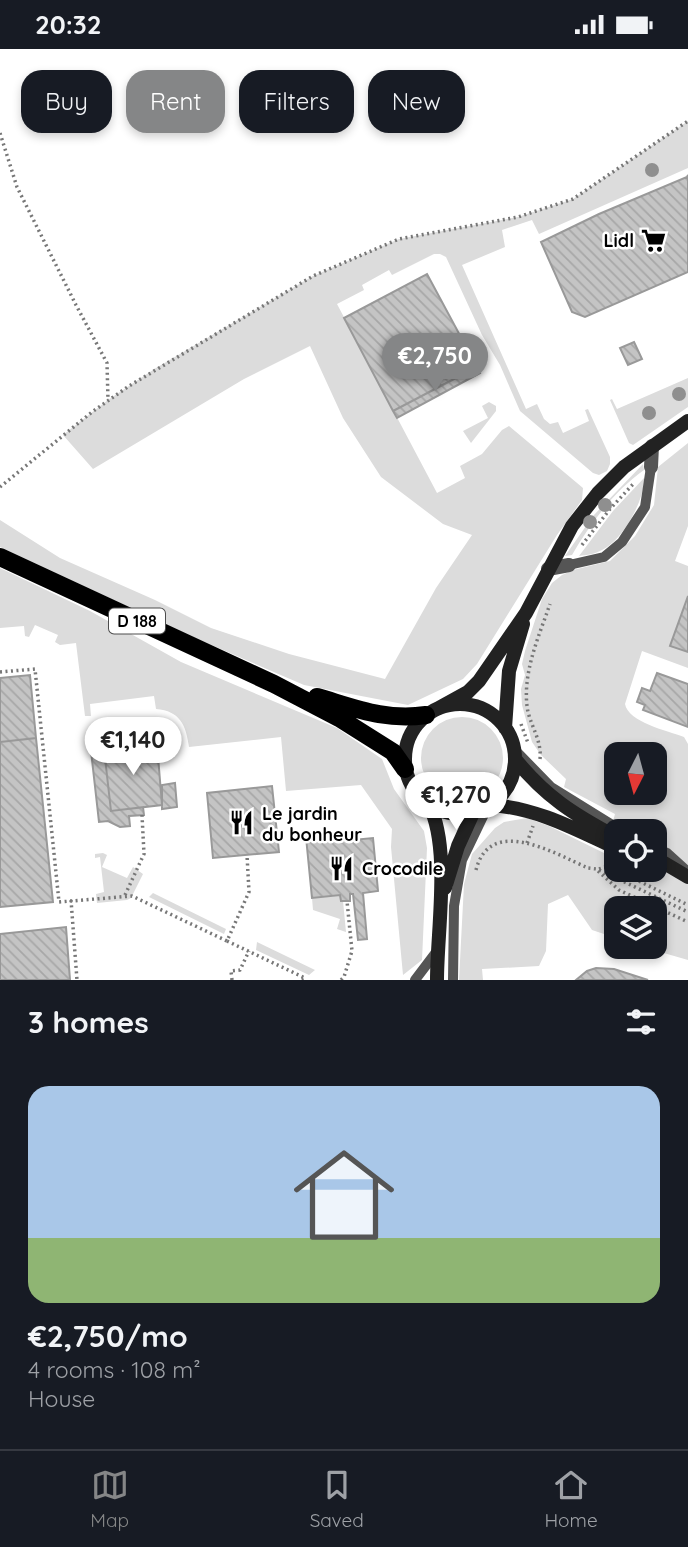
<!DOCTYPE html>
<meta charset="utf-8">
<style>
:root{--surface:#171b24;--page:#242831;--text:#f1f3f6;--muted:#9ea1a6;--line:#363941;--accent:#858687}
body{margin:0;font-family:Quicksand,sans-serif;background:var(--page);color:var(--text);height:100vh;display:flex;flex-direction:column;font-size:26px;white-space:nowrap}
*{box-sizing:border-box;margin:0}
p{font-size:23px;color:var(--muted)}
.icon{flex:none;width:38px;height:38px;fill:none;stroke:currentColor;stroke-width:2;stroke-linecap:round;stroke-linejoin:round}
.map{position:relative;height:931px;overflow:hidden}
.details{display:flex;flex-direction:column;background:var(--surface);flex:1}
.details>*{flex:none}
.top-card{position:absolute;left:21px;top:21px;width:648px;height:63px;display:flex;gap:14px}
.needle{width:46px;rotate:186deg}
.fabs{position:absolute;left:604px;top:693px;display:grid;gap:14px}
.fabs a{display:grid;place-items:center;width:63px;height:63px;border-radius:14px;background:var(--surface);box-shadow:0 4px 10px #0003;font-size:35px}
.price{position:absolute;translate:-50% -60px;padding:0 16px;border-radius:24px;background:#fff;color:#222;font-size:23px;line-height:46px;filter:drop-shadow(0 2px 4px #0008)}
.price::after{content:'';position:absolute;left:50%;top:42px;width:21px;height:16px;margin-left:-10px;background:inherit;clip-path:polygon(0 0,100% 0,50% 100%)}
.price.current{background:var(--accent);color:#fff}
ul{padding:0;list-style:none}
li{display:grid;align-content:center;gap:14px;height:371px;padding:0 28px}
li span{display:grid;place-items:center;height:217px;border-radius:21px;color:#555}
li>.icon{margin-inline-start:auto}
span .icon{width:126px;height:126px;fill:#fffc;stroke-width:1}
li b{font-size:30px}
h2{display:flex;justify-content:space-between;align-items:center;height:84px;padding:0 28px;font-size:30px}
.chip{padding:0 24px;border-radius:21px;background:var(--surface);box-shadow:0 4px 10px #0003;font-size:24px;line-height:63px}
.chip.current{background:var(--accent);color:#fff}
.status{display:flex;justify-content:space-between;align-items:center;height:49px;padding:0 35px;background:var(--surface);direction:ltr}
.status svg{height:19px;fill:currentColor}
.tabs{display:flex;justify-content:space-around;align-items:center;height:98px;border-top:2px solid var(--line);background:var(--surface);font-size:19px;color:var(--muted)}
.tabs a{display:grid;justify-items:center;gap:4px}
.tabs .current{color:var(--accent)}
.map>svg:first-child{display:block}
</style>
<div class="status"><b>20:32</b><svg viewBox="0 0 49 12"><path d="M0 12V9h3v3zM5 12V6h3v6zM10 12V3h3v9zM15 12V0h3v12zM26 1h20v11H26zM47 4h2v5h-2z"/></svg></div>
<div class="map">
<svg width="688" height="931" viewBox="0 0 688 931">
<defs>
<pattern id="building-back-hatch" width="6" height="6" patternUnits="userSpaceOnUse" patternTransform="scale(1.75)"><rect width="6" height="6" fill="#c4c4c4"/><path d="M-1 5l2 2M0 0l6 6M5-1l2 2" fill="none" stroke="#a7a7a7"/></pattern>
</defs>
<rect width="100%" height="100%" fill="#fff"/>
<path fill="#dcdcdc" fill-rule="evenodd" d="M688,72V119L539,185L532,171L502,181L505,198L462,216L526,360L537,355L544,370L550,375L558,373L563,384L589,372L585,361L588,360L610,408V415L607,422L599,426L593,424L520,362L500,316L482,286L446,208L440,205H434L392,226L389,221L362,236L364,241L337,255L437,444L465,429L460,417L482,405L502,381L509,377L583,439L582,451L557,486L477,615L463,630L408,656L304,636L202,592L0,498V471L60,509L155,551L211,579L289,605L385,630L436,539L472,486L443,475L381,428L343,369L310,297L244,330L93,420L63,386L108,351L156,319L313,227L399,190L518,168L573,150Z
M688,329V358L633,396L629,394L610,351L612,350L617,360Z
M489,353L496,357V362L471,394L463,382L488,369L482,357Z
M688,394V477L675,512L688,517V547L670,596L688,603V619L642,602L625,655C628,673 668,682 684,688L688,695V911L643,898H654V859H616V889L592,881L568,846L548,855L546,902L539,917L482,920L483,931H459L464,835L472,805L495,779L504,773L527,769L549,777L604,804L615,765L564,738L566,730L541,706L532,693L522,656L521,640L525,626L522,615L525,602L542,550L552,534L562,526L573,521L610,512L635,487L654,456L658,418ZM616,705H654V744H616ZM616,782H654V821H616Z
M643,415L644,421C614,442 590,475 572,506L565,507L593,467Z
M644,429C645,451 622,492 602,501C595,505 587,506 579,507L613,462Z
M0,519L90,562L181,613L337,679L382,710L394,740L424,782L427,799L422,911L403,926L391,798L392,780L361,736L286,742L281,688L189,698C186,676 180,662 156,660L154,647L90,655L91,667H85L76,594L60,596L55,593L58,586L35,576L29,588L25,587L24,577L0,579Z
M421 709a41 41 0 1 1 82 0a41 41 0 1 1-82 0Z
M103,804L107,806L102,818L127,829L133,818L143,825L131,849L127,851L97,854L96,845L104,843L100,808L95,809V805Z
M153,844L226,880L224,885L149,848Z
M340,846L341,852H343L346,883L337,880L340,870L313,861L312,849Z
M257,893L315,921L309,926L256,901Z"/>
<path fill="url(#building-back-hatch)" stroke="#999" stroke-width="2" d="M688,126V223L585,268L572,263L541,193L599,165L687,128Z
M427,225L477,318L393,362L344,269Z
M634,293L642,310L628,316L620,299Z
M477,318L480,324L397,369L393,362Z
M688,547V603L670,597Z
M657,624L688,635V678L643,661L645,656L637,653L642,639L650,642Z
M30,626L36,689L0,693V629Z
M36,689L53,853L0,858V693Z
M157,695L162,756L111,762L104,700Z
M104,700L111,762L143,758L144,766L129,767L130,777L120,778L108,772L99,773L91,702Z
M175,734L177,758L162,760V736Z
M272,737L279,803L213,809L207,744Z
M341,785L342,792L373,789L378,842L363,844L367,890L358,891L353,845H350V852H341L340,846L312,849L306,788Z
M66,878L70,931H0V885Z
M596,919L614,920L648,931H576L587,922Z"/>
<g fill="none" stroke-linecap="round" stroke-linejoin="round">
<path stroke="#777" stroke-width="3.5" stroke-dasharray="2 3.5" stroke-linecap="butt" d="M0,84L17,138L76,256L107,314L108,351
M0,438L92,363L129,337L313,227L399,190L518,168L573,150L688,72
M582,496L610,460L635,433
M0,623L35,620L59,853L132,847L227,892L249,843L247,806
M521,675L528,694
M540,710C542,690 529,675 527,657C523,622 539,587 550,555
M527,794L533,777
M599,820L608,817L688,856
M476,821C490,766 554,804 588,819L597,820L688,863
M598,822L619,841L688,873
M125,846L144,805L142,766
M71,851L77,931
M227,892L305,929L299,931
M232,931L231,922L240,921L249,902
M341,931L344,928L352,902L347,852"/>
<path stroke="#555" stroke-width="10" d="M569,516L604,508L622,493L645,458L651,418
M514,700L551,738L622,782
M654,798L667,804L688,823
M415,931L437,902
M453,931L454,857L462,811L487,759"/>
<path stroke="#555" stroke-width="14" d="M651,418L652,397
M548,520L569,516"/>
<path stroke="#222" stroke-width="14" d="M405 710a55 55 0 1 1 110 0a55 55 0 1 1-110 0Z
M439,659L468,643L479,632L526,564L572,477L598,444L624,418L688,372
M505,679L509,622L523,575
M515,710C546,748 573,765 616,788
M429,756C451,798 437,882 437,931
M491,756C537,759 575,780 616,799
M654,808L688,828
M445,839L458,797L473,764"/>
<path stroke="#000" stroke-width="18" d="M0,508L274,635L339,669L393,703L405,720
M317,648C355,659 385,672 426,666"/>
</g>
<g fill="#8f8f8f">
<circle cx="652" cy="121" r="7"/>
<circle cx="679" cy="345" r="7"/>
<circle cx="649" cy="364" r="7"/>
<circle cx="605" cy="456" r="7"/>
<circle cx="590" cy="473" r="7"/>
</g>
<defs>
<symbol id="supermarket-bare" viewBox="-9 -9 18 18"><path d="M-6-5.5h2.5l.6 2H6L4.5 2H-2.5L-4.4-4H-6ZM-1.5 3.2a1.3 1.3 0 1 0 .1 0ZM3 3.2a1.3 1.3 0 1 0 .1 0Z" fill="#000" stroke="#fff" stroke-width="2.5" paint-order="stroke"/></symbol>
<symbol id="restaurant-bare" viewBox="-9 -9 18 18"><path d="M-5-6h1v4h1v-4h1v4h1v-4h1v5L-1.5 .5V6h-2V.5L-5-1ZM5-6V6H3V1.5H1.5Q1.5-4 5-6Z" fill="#000" stroke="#fff" stroke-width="2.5" paint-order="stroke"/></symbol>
</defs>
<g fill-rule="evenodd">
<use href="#supermarket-bare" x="636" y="174" width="35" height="35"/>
<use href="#restaurant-bare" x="224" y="756" width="35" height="35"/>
<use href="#restaurant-bare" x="324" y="802" width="35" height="35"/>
</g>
<g text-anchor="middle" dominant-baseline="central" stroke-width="5" stroke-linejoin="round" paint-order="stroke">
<rect fill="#fff" stroke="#4c4c4c" stroke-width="2" x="109" y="559.5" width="56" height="25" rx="5"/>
<g font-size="16" font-weight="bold" fill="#000">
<text x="137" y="572">D 188</text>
</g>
<g font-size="18" font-weight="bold" fill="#000" stroke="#fff" text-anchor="start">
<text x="634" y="191" text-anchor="end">Lidl</text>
<text x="262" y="764">Le jardin<tspan x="262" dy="21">du bonheur</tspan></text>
<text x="362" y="819">Crocodile</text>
</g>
</g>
</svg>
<div class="fabs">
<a><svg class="needle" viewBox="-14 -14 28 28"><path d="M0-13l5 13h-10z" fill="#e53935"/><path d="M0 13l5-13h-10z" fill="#9ea1a6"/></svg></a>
<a><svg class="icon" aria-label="locate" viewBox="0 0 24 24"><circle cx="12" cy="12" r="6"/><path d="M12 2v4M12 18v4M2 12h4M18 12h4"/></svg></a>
<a><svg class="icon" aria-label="layers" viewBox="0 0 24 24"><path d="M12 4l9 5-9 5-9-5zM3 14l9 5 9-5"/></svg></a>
</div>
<b class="price current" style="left:435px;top:344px">€2,750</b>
<b class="price" style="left:133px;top:728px">€1,140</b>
<b class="price" style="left:456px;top:783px">€1,270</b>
<div class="top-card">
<a class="chip">Buy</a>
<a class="chip current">Rent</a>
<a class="chip">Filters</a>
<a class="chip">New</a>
</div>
</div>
<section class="details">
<h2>3 homes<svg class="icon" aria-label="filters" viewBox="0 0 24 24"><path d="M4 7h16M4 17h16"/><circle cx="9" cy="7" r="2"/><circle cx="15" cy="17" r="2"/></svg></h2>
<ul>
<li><span style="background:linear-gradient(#a9c7e8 70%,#8fb573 0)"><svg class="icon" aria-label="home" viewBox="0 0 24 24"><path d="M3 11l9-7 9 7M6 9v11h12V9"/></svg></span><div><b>€2,750/mo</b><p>4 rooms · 108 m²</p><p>House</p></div></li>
</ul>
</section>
<nav class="tabs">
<a class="current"><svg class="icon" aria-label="map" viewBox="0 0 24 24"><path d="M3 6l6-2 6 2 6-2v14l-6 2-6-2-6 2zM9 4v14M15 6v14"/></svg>Map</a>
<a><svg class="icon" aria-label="saved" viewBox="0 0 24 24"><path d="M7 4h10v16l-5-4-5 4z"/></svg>Saved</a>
<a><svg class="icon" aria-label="home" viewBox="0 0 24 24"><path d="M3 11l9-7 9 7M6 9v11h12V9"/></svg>Home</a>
</nav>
